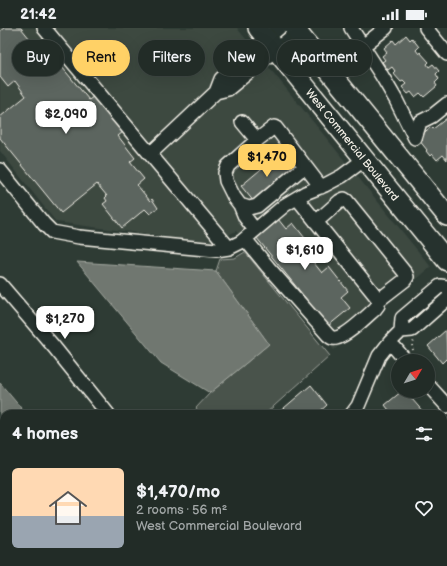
<!DOCTYPE html>
<meta charset="utf-8">
<style>
:root{--surface:#222c27;--page:#2e3833;--text:#f1f3f6;--muted:#a2a7a7;--line:#3f4844;--accent:#ffd166}
body{margin:0;font-family:"Balsamiq Sans",sans-serif;background:var(--page);color:var(--text);height:100vh;display:flex;flex-direction:column;font-size:15px;white-space:nowrap}
*{box-sizing:border-box;margin:0}
p{font-size:13px;color:var(--muted)}
.icon{flex:none;width:22px;height:22px;fill:none;stroke:currentColor;stroke-width:2;stroke-linecap:round;stroke-linejoin:round}
.map{position:relative;flex:1;overflow:hidden}
.details{position:absolute;left:0px;top:382px;width:447px;height:156px;display:flex;flex-direction:column;background:var(--surface);border-radius:12px 12px 0 0;box-shadow:0 4px 16px #0002,0 0 0 1px var(--line)}
.details>*{flex:none}
.hud{position:absolute;left:12px;top:12px;width:423px;height:36px;display:flex;gap:8px}
.needle{width:26px;rotate:51deg}
.fabs{position:absolute;left:391px;top:326px;display:grid;gap:8px}
.fabs a{display:grid;place-items:center;width:44px;height:44px;border-radius:50%;background:var(--surface);box-shadow:0 4px 16px #0002,0 0 0 1px var(--line);font-size:20px}
.price{position:absolute;translate:-50% -34px;padding:0 9px;border-radius:8px;background:#fff;color:#222;font-size:13px;line-height:26px;filter:drop-shadow(0 1px 2px #0008)}
.price::after{content:'';position:absolute;left:50%;top:24px;width:12px;height:9px;margin-left:-6px;background:inherit;clip-path:polygon(0 0,100% 0,50% 100%)}
.price.on{background:var(--accent);color:#111}
ul{padding:0;list-style:none}
li{display:flex;align-items:center;gap:12px;height:100px;padding:0 12px}
li span{display:grid;place-items:center;flex:none;width:112px;height:80px;border-radius:6px;color:#555}
li>.icon{margin-inline-start:auto}
span .icon{width:48px;height:48px;fill:#fffc;stroke-width:1}
li b{font-size:17px}
h2{display:flex;justify-content:space-between;align-items:center;height:48px;padding:0 12px;font-size:17px}
.tag{padding:0 14px;border-radius:18px;background:var(--surface);box-shadow:0 4px 16px #0002,0 0 0 1px var(--line);font-size:14px;line-height:36px}
.tag.on{background:var(--accent);color:#111}
.status{display:flex;justify-content:space-between;align-items:center;height:28px;padding:0 20px;background:var(--surface);direction:ltr}
.status svg{height:11px;fill:currentColor}
.map>svg:first-child{display:block}
</style>
<div class="status"><b>21:42</b><svg viewBox="0 0 49 12"><path d="M0 12V9h3v3zM5 12V6h3v6zM10 12V3h3v9zM15 12V0h3v12zM26 1h20v11H26zM47 4h2v5h-2z"/></svg></div>
<div class="map">
<svg width="447" height="538" viewBox="0 0 447 538">
<rect width="100%" height="100%" fill="#2e3b34"/>
<filter id="ink" filterUnits="userSpaceOnUse"><feTurbulence type="fractalNoise" baseFrequency=".025" numOctaves="2"/><feDisplacementMap in="SourceGraphic" scale="8" xChannelSelector="R" yChannelSelector="G"/><feConvolveMatrix kernelMatrix="1 2 1 2 8 2 1 2 1" color-interpolation-filters="sRGB"/></filter>
<g filter="url(#ink)">
<path fill="#3c4841" d="M0,0H237L431,239L334,322L236,203L212,215L56,194L0,123Z"/>
<path fill="#48524c" stroke="#9ea29a" d="M245,224L330,328L265,386H200L196,380L210,365L269,316L216,243L220,231L235,230Z"/>
<path fill="#6f7770" stroke="#a4a8a0" d="M77,234L216,243L269,316L210,365L161,335Z
M0,355L26,386H4V448H0Z"/>
<path fill="#5c655e" stroke="#f4f1e8" d="M4,0H21L30,11L23,16L34,30L41,25L51,37L55,33L60,40L62,39L89,72L94,68L123,104L118,108L135,130L130,134L144,151L137,157L150,173L152,171L158,180L150,186L145,181L122,200L103,176L107,173L105,170L107,168L97,156L61,185L0,110V89L26,68L15,53L8,59L0,49V3Z
M406,7L410,12L412,10L419,19L416,22L419,26L420,24L429,34L427,36L429,39L433,36L439,43L436,46L439,51L435,55L437,58L424,69L420,65L415,69L411,64L408,66L402,59L406,56L403,53L401,54L393,45L395,43L392,39L388,42L382,34L385,32L382,28L387,24L384,20L393,12L396,16Z
M447,90V132L443,127L437,132L432,126L430,128L426,123L427,122L419,112L424,108L422,106L431,99L433,101Z
M279,126L293,142L255,175L241,158Z
M278,191L286,201L293,195L312,219L306,225L322,245L329,239L348,263L341,269L350,280L328,298L256,209Z
M446,302L447,332L446,331L442,335L428,318Z
M311,357L327,377L317,386H277Z
M402,363H405L425,386H392L385,377Z
M447,426V449L443,444V429Z
M447,480V513L443,516V483Z
M104,534H143L138,538H100Z
M217,534H247L250,538H220Z
M382,534H414L417,538H377Z"/>
<g fill="none" stroke-linecap="round" stroke-linejoin="round">
<defs>
<path id="minor" d="M44,0L229,220
M351,0L382,48L396,72L415,110L420,94L432,88L447,76
M426,0L447,26
M363,18L386,0
M216,64L228,61L302,0
M242,94L257,112
M150,126L216,64L221,51L242,32L279,0
M305,138L257,178L249,180L240,177L234,169L226,153L225,145L228,138L257,112L274,99L276,100L321,159
M0,142L44,196L52,204L79,209L216,222L229,220L241,214L285,177L305,165L325,157L342,148L365,131
M297,170L379,272L405,252L407,249L406,246L347,173L344,171L340,173L316,194
M240,177L245,189L255,202
M245,211L268,239L328,307C330,309 333,311 336,310C347,308 367,288 375,281L378,277L379,272
M0,256L54,319L108,386
M401,303L412,302L447,271
M390,314L406,333
M428,357L447,378
M352,386L358,378L379,328L390,314L401,303L402,290L440,258L447,259
M0,533L4,532
M277,534L280,538
M176,538L181,534"/>
<g id="highway">
<path id="s1" d="M258,0L447,233"/>
<path d="M294,0L447,188"/>
</g>
</defs>
<use href="#minor" stroke="#f4f1e8" stroke-width="16"/>
<use href="#highway" stroke="#f4f1e8" stroke-width="22"/>
<path stroke="#f4f1e8" stroke-width="2" stroke-dasharray="1 3" stroke-linecap="butt" d="M413,322L412,317L414,313"/>
<use href="#minor" stroke="#26332d" stroke-width="13"/>
<use href="#highway" stroke="#26332d" stroke-width="19"/>
</g>
</g>
<g text-anchor="middle" dominant-baseline="central" stroke-width="3.5" stroke-linejoin="round" paint-order="stroke">
<g font-size="11" fill="#f4f1e8" stroke="#26332d">
<text stroke="none"><textPath href="#s1" startOffset="150">West Commercial Boulevard</textPath></text>
</g>
</g>
</svg>
<div class="fabs">
<a><svg class="needle" viewBox="-14 -14 28 28"><path d="M0-13l5 13h-10z" fill="#e53935"/><path d="M0 13l5-13h-10z" fill="#a2a7a7"/></svg></a>
</div>
<b class="price" style="left:66px;top:107px">$2,090</b>
<b class="price on" style="left:267px;top:150px">$1,470</b>
<b class="price" style="left:305px;top:243px">$1,610</b>
<b class="price" style="left:65px;top:312px">$1,270</b>
<div class="hud">
<a class="tag">Buy</a>
<a class="tag on">Rent</a>
<a class="tag">Filters</a>
<a class="tag">New</a>
<a class="tag">Apartment</a>
</div>
<section class="details">
<h2>4 homes<svg class="icon" aria-label="filters" viewBox="0 0 24 24"><path d="M4 7h16M4 17h16"/><circle cx="9" cy="7" r="2"/><circle cx="15" cy="17" r="2"/></svg></h2>
<ul>
<li><span style="background:linear-gradient(#ffd9b3 60%,#9aa5b1 0)"><svg class="icon" aria-label="home" viewBox="0 0 24 24"><path d="M3 11l9-7 9 7M6 9v11h12V9"/></svg></span><div><b>$1,470/mo</b><p>2 rooms · 56 m²</p><p>West Commercial Boulevard</p></div><svg class="icon" aria-label="heart" viewBox="0 0 24 24"><path d="M12 20l-8-8c-3-5 5-10 8-4 3-6 11-1 8 4z"/></svg></li>
</ul>
</section>
</div>
